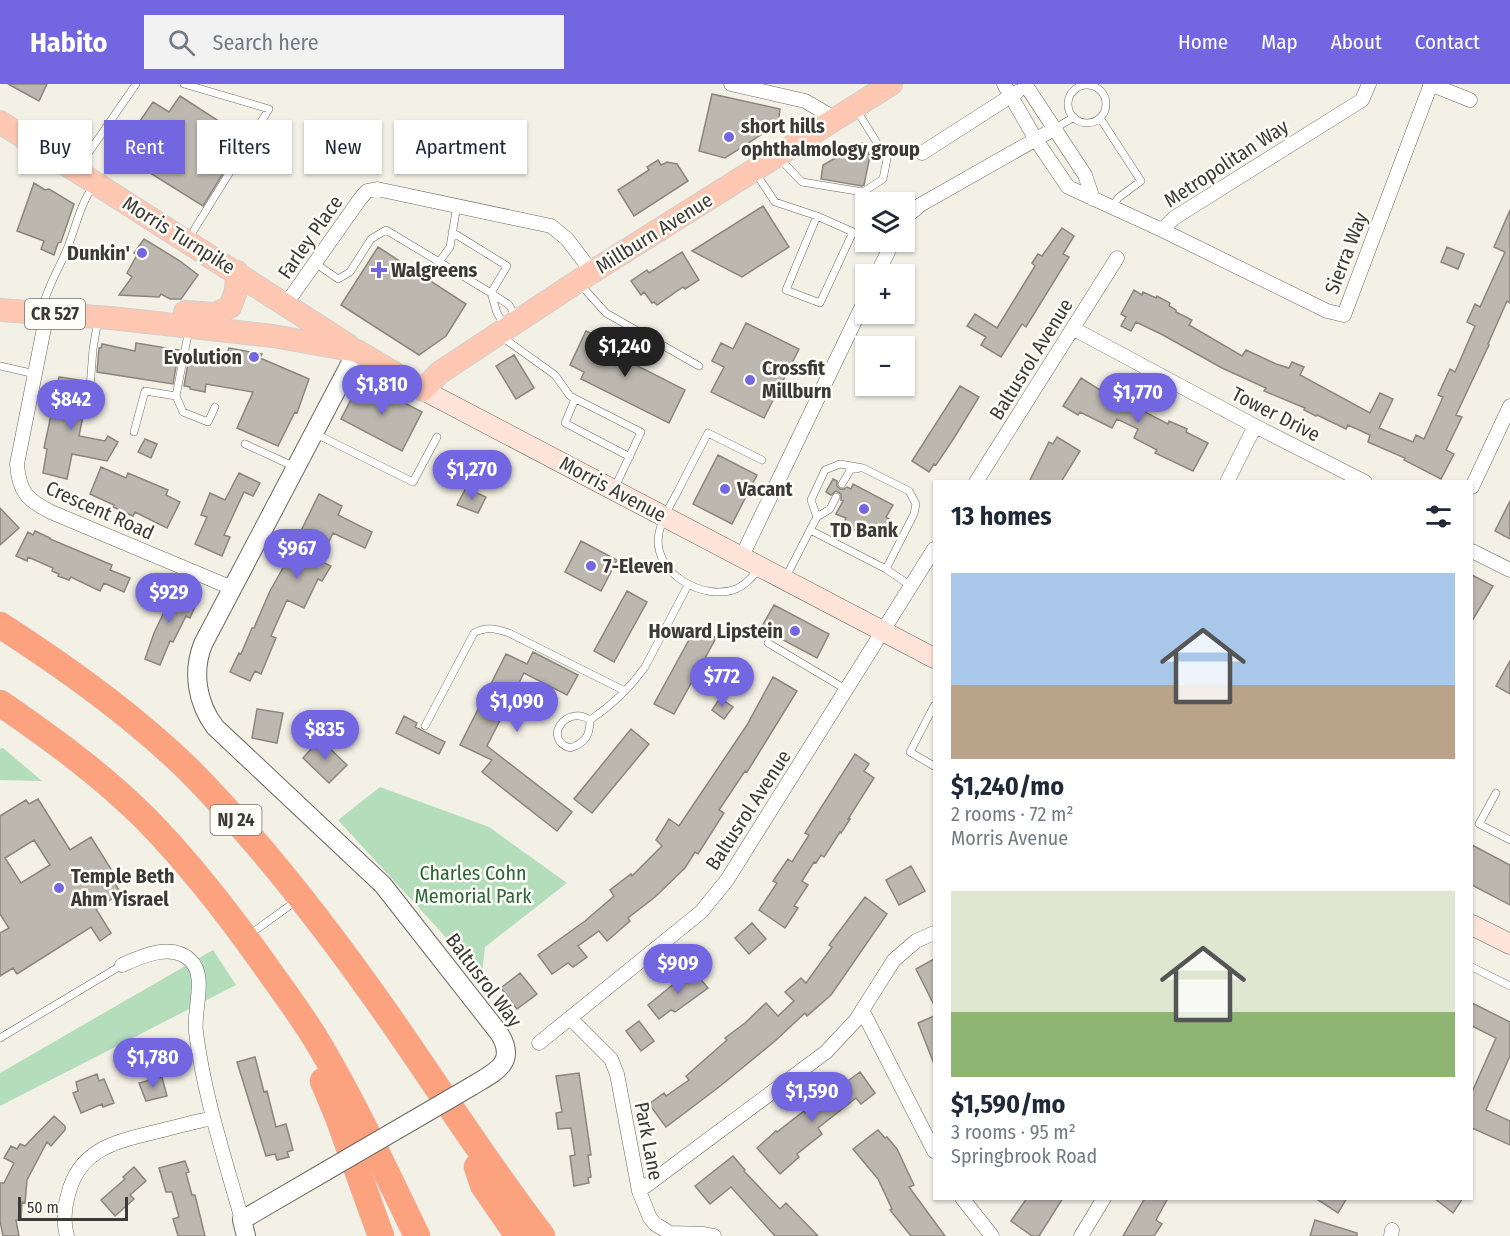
<!DOCTYPE html>
<meta charset="utf-8">
<style>
:root{--surface:#fff;--page:#f2f2f3;--text:#1f2937;--muted:#747a83;--accent:#7367e1}
body{margin:0;font-family:"Fira Sans Condensed",sans-serif;background:var(--page);color:var(--text);height:100vh;display:flex;flex-direction:column;font-size:22px;white-space:nowrap}
*{box-sizing:border-box;margin:0}
p{font-size:20px;color:var(--muted)}
.icon{flex:none;width:33px;height:33px;fill:none;stroke:currentColor;stroke-width:2;stroke-linecap:round;stroke-linejoin:round}
.map{position:relative;flex:1;overflow:hidden}
.sheet{position:absolute;left:933px;top:396px;width:540px;height:720px;display:flex;flex-direction:column;background:var(--surface);border-radius:0px;box-shadow:0 2px 4px #0004}
.sheet>*{flex:none}
.banner{position:absolute;left:18px;top:36px;width:570px;height:54px;display:flex;gap:12px}
.fabs{position:absolute;left:855px;top:108px;display:grid;gap:12px}
.fabs a{display:grid;place-items:center;width:60px;height:60px;border-radius:0px;background:var(--surface);box-shadow:0 2px 4px #0004;font-size:30px}
.scale{position:absolute;left:18px;bottom:15px;width:110px;box-sizing:border-box;padding-left:6px;border:3px solid #3b3a36;border-top:0;font-size:16px;line-height:21px;white-space:nowrap;color:#3b3a36;-webkit-text-stroke:4px #fffdf7;paint-order:stroke}
.price{position:absolute;translate:-50% -51px;padding:0 14px;border-radius:21px;background:var(--accent);color:#fff;font-size:20px;line-height:39px;filter:drop-shadow(0 2px 3px #0008)}
.price::after{content:'';position:absolute;left:50%;top:36px;width:18px;height:14px;margin-left:-9px;background:inherit;clip-path:polygon(0 0,100% 0,50% 100%)}
.price.on{background:#222;color:#fff}
ul{padding:0;list-style:none}
li{display:grid;align-content:center;gap:12px;height:318px;padding:0 18px}
li span{display:grid;place-items:center;height:186px;border-radius:0px;color:#555}
li>.icon{margin-inline-start:auto}
span .icon{width:108px;height:108px;fill:#fffc;stroke-width:1}
li b{font-size:26px}
h2{display:flex;justify-content:space-between;align-items:center;height:72px;padding:0 18px;font-size:26px}
.chip{padding:0 21px;border-radius:0px;background:var(--surface);box-shadow:0 2px 4px #0004;font-size:21px;line-height:54px}
.chip.on{background:var(--accent);color:#fff}
header{display:flex;align-items:center;gap:36px;box-sizing:border-box;height:84px;padding:0 30px;background:var(--accent);color:#fff}
header strong{font-size:28px}
nav{display:flex;gap:33px;margin-inline-start:auto;font-size:21px}
.search{width:420px;height:54px;background:var(--page);display:flex;align-items:center;gap:15px;box-sizing:border-box;padding:0 21px;border-radius:0px;color:var(--muted);font-size:22px}
.map>svg:first-child{display:block}
</style>
<header>
<strong>Habito</strong>
<div class="search"><svg class="icon" aria-label="search" viewBox="0 0 24 24"><circle cx="10" cy="10" r="6"/><path d="M15 15l6 6"/></svg>Search here</div>
<nav><a>Home</a><a>Map</a><a>About</a><a>Contact</a></nav>
</header>
<div class="map">
<svg width="1510" height="1152" viewBox="0 0 1510 1152">
<rect width="100%" height="100%" fill="#f3f0e6"/>
<path fill="#b4ddbb" d="M3,664L42,697L0,696V665Z
M380,703L489,743L567,799L485,863L481,899L442,849L338,736Z
M213,866L236,901L0,1022V989Z"/>
<path fill="#bcb8b0" stroke="#8a867e" stroke-width="1.5" fill-rule="evenodd" d="M8,0H47L39,17Z
M712,10L780,25L778,40L725,74L699,67Z
M180,12L231,45L221,61L235,70L203,122L118,69L153,18L169,28Z
M862,59L870,72L864,101L862,102L821,95L823,81Z
M658,76L661,81L667,78L677,80L688,97L634,132L618,106L649,86L647,83Z
M34,99L45,106L49,105L74,120L61,158L58,159L54,171L41,165L44,157L17,147Z
M763,122L789,163L742,193L692,167Z
M1510,126V219L1507,217L1488,260L1489,261L1456,331L1462,333L1446,366L1454,370L1441,395L1404,376L1405,374L1368,358L1370,351L1348,341L1346,345L1317,331L1316,332L1304,326L1305,324L1264,307L1266,304L1222,284L1163,251L1136,238L1131,247L1121,242L1126,233L1121,230L1134,206L1142,211L1143,208L1156,214L1157,212L1170,219L1169,222L1176,226V228L1192,236L1189,241L1242,272L1246,266L1276,280L1289,284L1292,278L1304,283L1300,291L1370,329L1380,309L1393,315L1379,344L1413,358L1416,351L1424,355L1443,313L1438,311L1450,285L1455,288L1475,242L1467,238L1475,220L1480,223L1505,168L1494,163Z
M1062,144L1074,152L1063,170L1069,173L1026,243L1022,240L1001,273L981,261L986,253L967,242L975,230L997,244L1035,182L1032,179L1038,170L1042,172Z
M144,155L180,177L198,191L181,215H170L161,210L159,213L119,211L132,193L127,189L137,171L134,169Z
M378,163L466,220L446,252L419,271L341,221Z
M1447,163L1464,170L1458,185L1441,178Z
M682,168L699,196L685,205L683,203L657,221L654,218L652,219L644,208L641,211L631,197L647,186L649,189Z
M746,239L799,265L764,334L711,308L724,283L712,277L721,259L733,265Z
M586,247L628,267L624,275L685,306L669,339L581,295L584,288L570,281Z
M136,259L179,266L173,300L97,288L99,264H101L102,260L135,267Z
M229,264L262,270L260,274L309,295L297,329L295,328L278,362L237,344L253,308L206,300L205,308L190,305V303L184,302L190,268L225,273Z
M514,271L534,304L516,315L496,282Z
M59,293L85,297L83,332L79,352L105,357L108,352L118,358L107,377L72,370L67,395L43,389L47,365L44,364Z
M1081,294L1103,308L1105,304L1117,310L1116,313L1168,340L1169,337L1187,345L1186,348L1208,359L1193,387L1155,369L1157,366L1134,354L1138,345L1117,335L1112,344L1080,328L1078,331L1063,322Z
M361,296L422,328L402,367L341,335Z
M960,302L979,313L954,354L936,381L934,380L929,388L912,377Z
M1057,353L1080,367L1061,398H1029L1049,358L1053,360Z
M145,355L157,360L151,374L138,368Z
M718,371L757,391L732,440L693,420Z
M101,383L126,394L128,389L168,406L166,411L180,418L167,444L135,428L133,432L113,423L114,421L90,410Z
M239,389L260,399L253,412L244,408L224,451L230,453L222,472L195,460L207,433L201,431L210,409L225,416Z
M833,395L837,397V402L840,405H844L847,403L851,405L853,400L893,421L886,433L889,435L881,451L878,453L861,444L858,448L843,440L846,434L836,430L843,417L841,416V410L836,407L831,411L826,408Z
M466,404L486,413L478,429L457,421Z
M319,410L342,422L338,431L372,448L365,464L333,449L320,477L331,482L322,497L318,495L304,524L287,516L271,552L276,554L261,590L255,587L250,597L230,588L239,569L241,570L252,544H254L270,507L298,457H296Z
M1510,417V455L1495,447Z
M0,424L19,444L0,461Z
M35,447L50,454V455L112,481L110,486L130,494L124,508L104,499L100,507L71,493L69,496L58,492L59,490L52,487L53,484L28,473L27,477L16,472L28,448L33,451Z
M581,457L617,476L601,507L565,488Z
M1472,491L1493,502L1472,537Z
M166,505L197,518L190,534L186,532L173,558L170,557L160,581L145,575L154,549L166,524L159,521Z
M627,507L647,518L614,578L594,567Z
M774,521L829,550L817,574L761,544Z
M696,543L716,554L674,630L654,620Z
M533,568L578,591L567,611L524,589L487,662L572,728L557,747L482,688L492,676L460,661L506,570L527,580Z
M1510,577V610L1496,602Z
M773,593L797,607L747,688L745,687L719,726L724,729L698,770L695,768L685,784L655,813L628,834L630,837L607,857L599,847L578,862L587,873L573,883L568,879L552,890L538,871L585,837L614,812L610,806L631,790L632,792L662,762L656,756L669,735L679,742L747,641Z
M720,614L733,623L724,635L712,626Z
M257,625L283,629L277,659L252,654Z
M404,632L417,639L415,643L445,658L439,670L396,649Z
M631,645L649,660L592,729L574,715Z
M320,655L347,681L329,699L303,674Z
M855,670L869,680L864,687L874,694L848,735H850L841,749L840,748L824,773L821,771L816,779L814,778L802,797L808,801L794,822L798,824L785,844L759,826L777,799L773,797L788,775L792,778L809,751L805,749Z
M38,715L70,766L91,753L114,790L110,792L121,809L96,825L111,849L100,857L91,843L17,890L13,884L0,892V849L9,844L0,830V732L26,716L29,720ZM34,756L50,781L21,799L5,774Z
M1472,761L1510,781V821L1472,801Z
M911,782L925,807L899,821L886,796Z
M865,813L887,830L831,911L807,932L805,929L775,957L719,1003L666,1043L649,1020L664,1009L666,1012L689,996L686,992L727,956L725,954L745,939L766,919L778,932L794,917L785,908L801,894L806,899L832,863L829,861Z
M752,839L766,855L749,870L735,854Z
M934,875V921L916,885Z
M692,885L708,904L675,928L671,926L659,935L648,921Z
M520,889L537,910L517,925L501,904Z
M1472,919L1510,938V972L1486,1026L1510,1037V1061L1472,1044V1008L1496,954L1472,942Z
M934,932V980L918,939Z
M639,937L654,957L641,967L626,947Z
M255,973L264,1008L267,1007L276,1043L286,1040L293,1066L287,1068L289,1073L277,1076L275,1070L266,1072L237,978Z
M860,988L875,1009L861,1020L856,1014L818,1044L822,1050L797,1070L799,1073L780,1090L757,1064L776,1047L777,1048L804,1027L805,1029L825,1014L823,1012L832,1004L834,1007Z
M579,989L591,1071H588L591,1093L588,1094L589,1099L574,1102L570,1072L575,1071L571,1044L558,1045L556,1029L562,1028L556,992Z
M97,990L99,997L104,995L114,1019L103,1023L102,1020L81,1029L73,1009L78,1007L76,998Z
M162,993L167,1012L146,1017L139,999Z
M54,1032L65,1042V1046L51,1062L47,1058L27,1096L25,1119L22,1118L21,1136H16L19,1152H3L0,1137V1099H4L14,1079L4,1074L11,1062L17,1065L20,1060L25,1062Z
M878,1046L885,1054L887,1053L897,1065L914,1101L909,1103L945,1152H911L890,1126L892,1125L878,1095L853,1065Z
M733,1072L745,1086L744,1087L780,1125L786,1119L818,1152H775L731,1103L710,1120L695,1102Z
M185,1077L189,1088L186,1089L192,1111H195L205,1152H178L173,1135L179,1133L172,1108H166L159,1084Z
M134,1083L146,1097L130,1111L134,1115L115,1132L101,1116L125,1095L123,1093Z
M1027,1114H1063L1039,1152H1032L1011,1137Z
M1145,1114H1168L1156,1136L1162,1140L1154,1152H1123Z
M1315,1114H1347L1338,1129Z
M1434,1114H1463L1453,1129Z
M1315,1136L1357,1149V1152H1310Z"/>
<g fill="none" stroke-linecap="round" stroke-linejoin="round">
<defs>
<path id="service" d="M184,0L269,25L189,154
M1068 20a19 19 0 1 1 38 0a19 19 0 1 1-38 0Z
M1100,34L1141,97L1118,114L1112,124
M1054,45L1074,33
M778,73L802,98L863,108L883,95L887,75L856,25
M78,84L136,0
M755,88L775,118L817,132L853,148L820,219L786,206L817,132
M452,148L507,182L491,209L497,229L505,242
M439,178L450,163L457,121
M315,179L338,195L350,188L371,155L386,146L491,209L509,221L517,234
M579,199L606,229L699,282
M42,225C48,201 58,187 67,165C76,143 80,120 94,101
M502,253L555,291L570,312L641,348L614,405
M0,282L35,290
M176,312L183,328L208,338L215,323
M575,315L565,339L630,373
M88,330L93,265L98,235
M134,348L145,307L176,312L189,245
M316,350L413,398L437,353
M245,360L295,383
M842,400L851,385H857
M817,433L811,416L825,386L840,380L863,384L909,407L916,420L914,430L886,485
M810,446L817,433L830,425L836,413
M760,484C753,492 746,501 736,505C703,518 651,488 659,449C662,434 671,420 678,407C688,387 698,368 708,349L762,376
M786,493L810,446L886,485L911,502
M768,559L847,606
M934,622L910,668L934,682
M590,636C590,652 585,659 570,664C542,655 566,620 590,636C611,622 630,604 645,583L688,501
M425,642L474,549C487,542 496,545 509,549L625,607
M1496,709L1479,740L1510,756
M249,851L296,817
M1472,883L1510,902
M0,954L122,881"/>
<path id="minor" d="M731,0L805,17L836,35
M1004,0L1036,56L1068,103L1162,146L1174,134L1362,16L1369,0
M1025,0L1085,91L1093,115
M1430,0L1470,16
M922,69L1017,8
M904,135L920,121L1054,45
M1162,146L1327,227L1344,231L1431,0
M877,190L893,158
M286,220L360,115L367,107L377,105L551,142L567,155L592,188
M47,229L17,380C19,408 27,416 51,428L232,504
M1074,245L1255,342L1365,398
M976,398L1117,174
M1227,398L1255,342
M1472,403L1510,322
M1472,467L1510,486
M742,472L866,214
M122,881C142,872 173,858 191,877C207,892 193,928 196,948C204,1012 225,1075 242,1136
M862,926L934,1067
M570,934L611,975L617,990L639,1107L650,1134L655,1140L670,1149L704,1150L714,1152
M539,959L701,828L727,796L934,465
M639,1107L826,968L856,936L894,876L916,857L934,849
M962,1114L992,1152
M67,1152C63,1138 64,1125 68,1111C79,1065 115,1058 155,1048C175,1043 194,1038 213,1034
M1081,1152L1104,1114
M1391,1152L1392,1146"/>
<path id="tertiary" d="M357,267L203,560C192,588 197,619 215,643L383,801L499,949C518,979 495,988 472,1002
M246,1152L242,1136L326,1087"/>
<path id="secondary" d="M423,306L934,574
M1472,841L1510,860"/>
<path id="primary" d="M0,38L348,261
M0,226L111,234L273,252L357,267L423,306L439,289L592,188L891,0
M185,228L215,230L230,223L236,207L237,188"/>
<path id="motorway" d="M0,541C67,584 133,631 190,687C264,762 329,847 389,933C440,1006 488,1082 542,1152
M0,619C51,654 102,691 146,735C194,784 235,838 274,894C290,916 306,938 320,962C356,1023 386,1088 417,1152
M323,997L338,1033L381,1152
M477,1083L483,1101L518,1152"/>
</defs>
<use href="#service" stroke="#6c6961" stroke-width="8"/>
<use href="#minor" stroke="#6c6961" stroke-width="15"/>
<use href="#tertiary" stroke="#6c6961" stroke-width="20"/>
<use href="#secondary" stroke="#6c6961" stroke-width="21"/>
<use href="#primary" stroke="#d0d0cf" stroke-width="24"/>
<use href="#motorway" stroke="#d0d0cf" stroke-width="27"/>
<use href="#service" stroke="#fff" stroke-width="7"/>
<use href="#minor" stroke="#fff" stroke-width="14"/>
<use href="#tertiary" stroke="#fff" stroke-width="18"/>
<use href="#secondary" stroke="#fee3d8" stroke-width="20"/>
<use href="#primary" stroke="#fec7b2" stroke-width="22"/>
<use href="#motorway" stroke="#fda27e" stroke-width="26"/>
<defs>
<path id="tertiary-bridge" d="M326,1087L472,1002"/>
</defs>
<use href="#tertiary-bridge" stroke="#6c6961" stroke-width="20" stroke-linecap="butt"/>
<use href="#tertiary-bridge" stroke="#fff" stroke-width="18"/>
</g>
<g fill="#7367e1" stroke="#fffdf7" stroke-width="2">
<circle cx="729" cy="53" r="6"/>
<circle cx="142" cy="169" r="6"/>
<path d="M376 177h6v6h6v6h-6v6h-6v-6h-6v-6h6z"/>
<circle cx="254" cy="273" r="6"/>
<circle cx="750" cy="296" r="6"/>
<circle cx="725" cy="405" r="6"/>
<circle cx="864" cy="425" r="6"/>
<circle cx="591" cy="482" r="6"/>
<circle cx="795" cy="547" r="6"/>
<circle cx="59" cy="804" r="6"/>
</g>
<g text-anchor="middle" dominant-baseline="central" stroke-width="5" stroke-linejoin="round" paint-order="stroke">
<g fill="#fffdf7" stroke="#767470" stroke-width="1.5">
<rect x="25" y="215" width="60" height="30" rx="4.5"/>
<rect x="210.5" y="721" width="51" height="30" rx="4.5"/>
</g>
<g font-size="18" font-weight="bold" fill="#3b3a36">
<text x="55" y="230">CR 527</text>
<text x="236" y="736">NJ 24</text>
</g>
<g font-size="20" font-weight="bold" fill="#3b3a36" stroke="#fffdf7" text-anchor="start">
<text x="741" y="42">short hills<tspan x="741" dy="23">ophthalmology group</tspan></text>
<text x="130" y="169" text-anchor="end">Dunkin'</text>
<text x="391" y="186">Walgreens</text>
<text x="242" y="273" text-anchor="end">Evolution</text>
<text x="762" y="284">Crossfit<tspan x="762" dy="23">Millburn</tspan></text>
<text x="737" y="405">Vacant</text>
<text x="864" y="446" text-anchor="middle">TD Bank</text>
<text x="603" y="482">7-Eleven</text>
<text x="783" y="547" text-anchor="end">Howard Lipstein</text>
<text x="71" y="792">Temple Beth<tspan x="71" dy="23">Ahm Yisrael</tspan></text>
</g>
<g font-size="20" fill="#3b3a36" stroke="#fffdf7">
<text transform="translate(1226 79) rotate(-33)">Metropolitan Way</text>
<text transform="translate(654 149) rotate(-32)">Millburn Avenue</text>
<text transform="translate(179 151) rotate(32)">Morris Turnpike</text>
<text transform="translate(310 153) rotate(-55)">Farley Place</text>
<text transform="translate(1346 169) rotate(-69)">Sierra Way</text>
<text transform="translate(1031 275) rotate(-58)">Baltusrol Avenue</text>
<text transform="translate(1276 330) rotate(27)">Tower Drive</text>
<text transform="translate(613 405) rotate(28)">Morris Avenue</text>
<text transform="translate(100 426) rotate(24)">Crescent Road</text>
<text transform="translate(748 726) rotate(-57)">Baltusrol Avenue</text>
<text transform="translate(484 896) rotate(53)">Baltusrol Way</text>
<text transform="translate(649 1057) rotate(79)">Park Lane</text>
</g>
<g font-size="20" fill="#2a6539" stroke="#fffdf7">
<text x="473" y="789">Charles Cohn<tspan x="473" dy="23">Memorial Park</tspan></text>
</g>
</g>
</svg>
<div class="fabs">
<a><svg class="icon" aria-label="layers" viewBox="0 0 24 24"><path d="M12 4l9 5-9 5-9-5zM3 14l9 5 9-5"/></svg></a>
<a>+</a>
<a>−</a>
</div>
<div class="scale">50 m</div>
<b class="price on" style="left:625px;top:294px">$1,240</b>
<b class="price" style="left:382px;top:332px">$1,810</b>
<b class="price" style="left:1138px;top:340px">$1,770</b>
<b class="price" style="left:71px;top:347px">$842</b>
<b class="price" style="left:472px;top:417px">$1,270</b>
<b class="price" style="left:297px;top:496px">$967</b>
<b class="price" style="left:169px;top:540px">$929</b>
<b class="price" style="left:722px;top:624px">$772</b>
<b class="price" style="left:517px;top:649px">$1,090</b>
<b class="price" style="left:325px;top:677px">$835</b>
<b class="price" style="left:678px;top:911px">$909</b>
<b class="price" style="left:153px;top:1005px">$1,780</b>
<b class="price" style="left:812px;top:1039px">$1,590</b>
<div class="banner">
<a class="chip">Buy</a>
<a class="chip on">Rent</a>
<a class="chip">Filters</a>
<a class="chip">New</a>
<a class="chip">Apartment</a>
</div>
<section class="sheet">
<h2>13 homes<svg class="icon" aria-label="filters" viewBox="0 0 24 24"><path d="M4 7h16M4 17h16"/><circle cx="9" cy="7" r="2"/><circle cx="15" cy="17" r="2"/></svg></h2>
<ul>
<li><span style="background:linear-gradient(#a9c7e8 60%,#b9a48a 0)"><svg class="icon" aria-label="home" viewBox="0 0 24 24"><path d="M3 11l9-7 9 7M6 9v11h12V9"/></svg></span><div><b>$1,240/mo</b><p>2 rooms · 72 m²</p><p>Morris Avenue</p></div></li>
<li><span style="background:linear-gradient(#dfe7d0 65%,#8fb573 0)"><svg class="icon" aria-label="home" viewBox="0 0 24 24"><path d="M3 11l9-7 9 7M6 9v11h12V9"/></svg></span><div><b>$1,590/mo</b><p>3 rooms · 95 m²</p><p>Springbrook Road</p></div></li>
</ul>
</section>
</div>
